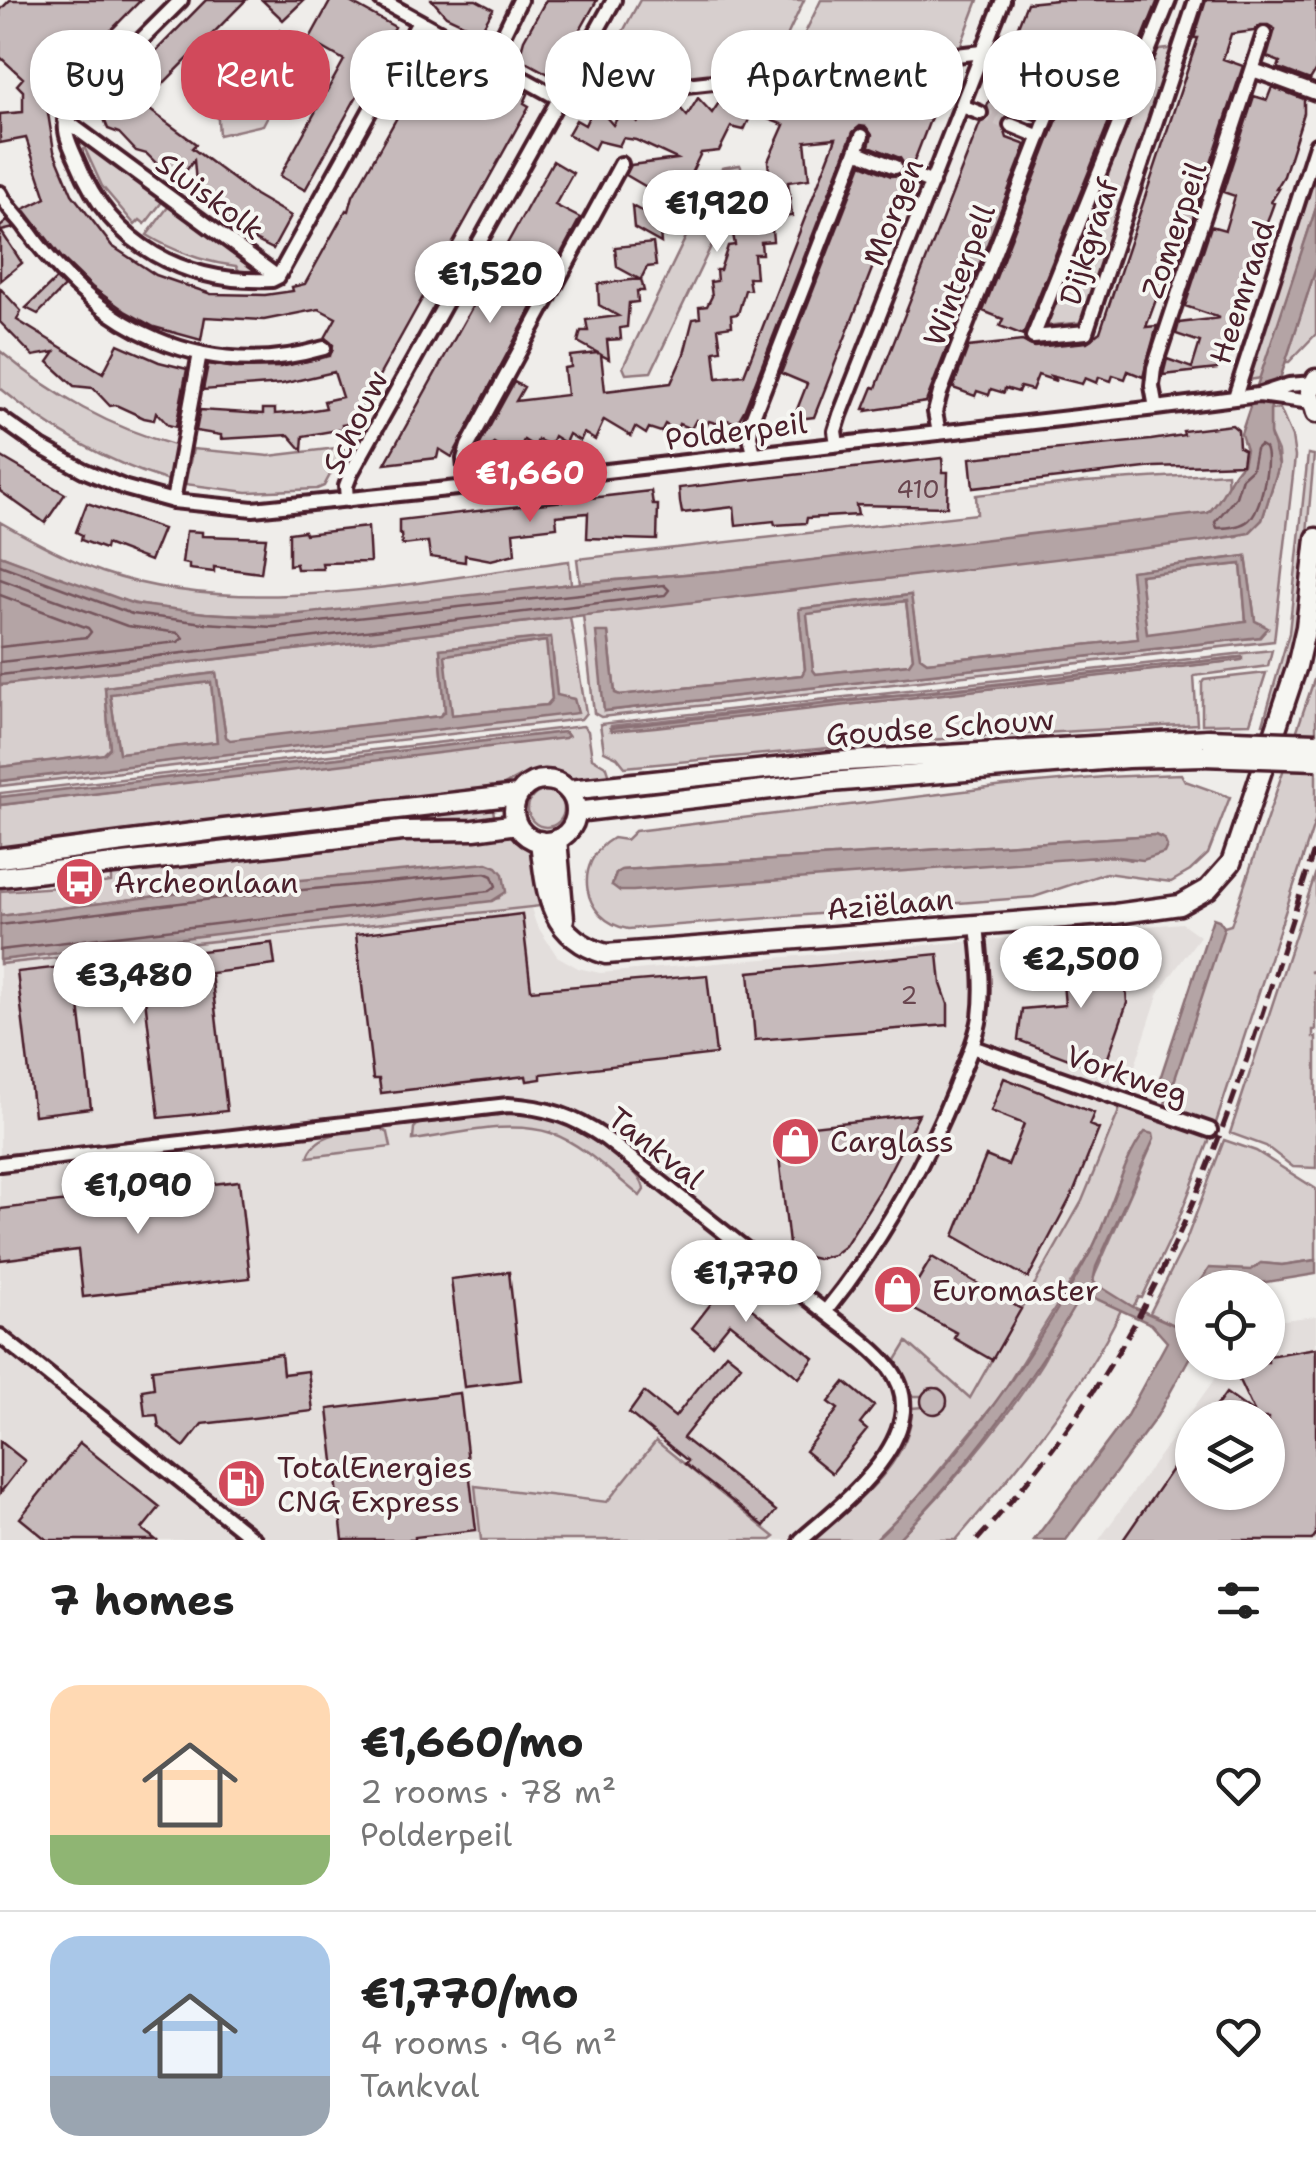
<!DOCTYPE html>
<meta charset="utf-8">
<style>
:root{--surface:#fff;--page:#f2f2f2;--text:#222;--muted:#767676;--line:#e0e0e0;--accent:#d1495b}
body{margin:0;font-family:"Shantell Sans",sans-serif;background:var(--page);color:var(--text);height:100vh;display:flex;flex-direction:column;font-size:38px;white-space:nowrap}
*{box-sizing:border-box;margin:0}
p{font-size:32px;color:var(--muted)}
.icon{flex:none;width:55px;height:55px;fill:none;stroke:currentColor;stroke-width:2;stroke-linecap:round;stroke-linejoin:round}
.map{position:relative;height:1540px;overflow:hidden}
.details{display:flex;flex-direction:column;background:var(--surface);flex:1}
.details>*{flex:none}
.banner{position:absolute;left:30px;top:30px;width:1258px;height:90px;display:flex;gap:20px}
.fabs{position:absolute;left:1175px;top:1270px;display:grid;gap:20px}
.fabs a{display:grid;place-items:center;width:110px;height:110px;border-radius:50%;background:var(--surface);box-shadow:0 2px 8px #0004;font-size:50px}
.price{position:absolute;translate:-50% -85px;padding:0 22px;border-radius:35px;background:#fff;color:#222;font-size:32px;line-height:65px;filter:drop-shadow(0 2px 5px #0008)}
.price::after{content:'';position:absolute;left:50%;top:60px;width:30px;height:22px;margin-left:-15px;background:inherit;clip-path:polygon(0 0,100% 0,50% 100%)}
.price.selected{background:var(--accent);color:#fff}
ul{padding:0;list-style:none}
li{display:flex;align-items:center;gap:30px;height:250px;padding:0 50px}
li+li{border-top:2px solid var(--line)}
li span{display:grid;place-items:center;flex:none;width:280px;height:200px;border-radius:30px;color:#555}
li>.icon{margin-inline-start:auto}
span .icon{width:120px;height:120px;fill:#fffc;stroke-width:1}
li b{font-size:42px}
h2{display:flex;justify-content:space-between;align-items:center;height:120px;padding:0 50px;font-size:42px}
.tag{padding:0 35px;border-radius:40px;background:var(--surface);box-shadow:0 2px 8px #0004;font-size:35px;line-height:90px}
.tag.selected{background:var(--accent);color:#fff}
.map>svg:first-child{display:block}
</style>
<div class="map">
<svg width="1316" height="1540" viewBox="0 0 1316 1540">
<rect width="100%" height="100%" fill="#efedea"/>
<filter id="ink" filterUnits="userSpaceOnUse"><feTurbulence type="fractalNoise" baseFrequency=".01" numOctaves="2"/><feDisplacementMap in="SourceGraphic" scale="20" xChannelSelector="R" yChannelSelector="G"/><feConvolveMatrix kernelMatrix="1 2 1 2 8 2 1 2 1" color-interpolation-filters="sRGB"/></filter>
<g filter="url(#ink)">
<path fill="#e3dedc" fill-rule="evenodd" d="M531,908L536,924L557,956L578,968L600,973L1182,923L1200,936L1159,992L1126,1094L1082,1201L969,1399L815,1540H0V964Z
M1316,1316V1540H1099L1226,1363L1268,1362V1322ZM1192,1418H1268V1492H1192Z"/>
<path fill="#d7cfce" stroke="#90777c" stroke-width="2.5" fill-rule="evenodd" d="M640,0H804L772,68L592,89Z
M821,0H978L959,50L788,68Z
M280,30L289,38L300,41L303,49L263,125L219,135L216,91Z
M1177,48L1086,322L1043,326L1151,51Z
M76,135L165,198L145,224L140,220L135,225L102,186L85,149L80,150Z
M740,165L745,175L651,372L626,374L623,367L714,179L722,168Z
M1316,169V208L1261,378L1249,380Z
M171,203L257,268L256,271L240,272L236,266C203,262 175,252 147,235Z
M1316,268V334L1289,362H1285Z
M0,351C54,396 109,427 177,446L169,481C104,461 52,431 0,388Z
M1280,409L1292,437L1295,457L1274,641L601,717L594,713L583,615L1238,536L1262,520L1279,465L1278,452L1270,434V410ZM1246,556L1255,621L1264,625L1260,637L604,711L608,632L615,693L620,695L802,675L805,670L799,609L910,595L920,657L927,662L1139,639L1132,571Z
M345,447L324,486L317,489L247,492L185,484L193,449L269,456Z
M1308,454L1314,455L1300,611L1288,667L1271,725L1263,724L1289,633Z
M1227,473L1228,493L1208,513L1194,516L720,571L580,583L577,559L977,514L976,495L1085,482Z
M0,522C33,541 67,559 102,572C248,622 420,580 569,561L571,584C430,600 277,632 137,604C91,595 43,572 0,555Z
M1241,564L1246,621L1147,635L1139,575Z
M906,601L913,658L909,664L816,674L813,670L806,614Z
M570,617L586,713L581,719L0,786V781L577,712L574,699L557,696L551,639L440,649L445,711L440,716L230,741L226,737L216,673L105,687L110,748L104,755L0,767V685Z
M547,641L552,699L547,705L452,715L444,655Z
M1272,650L1268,666L1194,676L1197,724L893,742L625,767L617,757L604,751L600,724ZM1241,657V660L610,730L611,726Z
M1266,673L1250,723L1202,724V683L1204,680Z
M1316,674V818L1215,1126L1164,1107L1224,927L1231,925Z
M211,682L217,742L119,754L110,694Z
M583,726L588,731L592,758L607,767L611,779L581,780L540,771L519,777L491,792L0,854V805L568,736L565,732L0,797V793Z
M1207,729L1208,731L630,777L629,772L1013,739Z
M1181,774L1185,781L1230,797L1208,854L1190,871L1171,882L1106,873L1034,897L628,929C581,920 572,862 613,838L626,840L635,831L1005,786L1104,777ZM1154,835L1164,839L1131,860L1111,856L612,885L616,873L622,870Z
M528 809a18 18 0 1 1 36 0a18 18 0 1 1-36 0Z
M492,802L495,822L0,871V866Z
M498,832C540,841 537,869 541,906L0,964V960L500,898L236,886L0,916V891L73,886L74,893L87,891V885L111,882V870Z
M1316,872V970L1310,972H1316V1030H1313V1037H1316V1168L1293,1167L1266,1146L1230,1133Z
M1121,1106L1211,1136L1174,1231L1142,1298L1139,1297L1133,1307L1095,1285L1093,1279L1150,1149L1115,1199L1092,1249L1000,1397L915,1500L875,1540H815C852,1506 912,1463 912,1408L923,1407L936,1414L947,1405L946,1395L939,1388L928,1389L922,1396H911L896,1360L907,1342L970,1398L1082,1201Z
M515,1113C531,1114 546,1116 562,1122C582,1129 643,1170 644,1190L640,1196C612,1174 584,1145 551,1133C510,1119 455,1135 413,1140L414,1128L418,1124Z
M380,1128L388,1133L391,1147L308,1157C316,1129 356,1132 380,1128Z
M1224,1140L1256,1151L1316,1189V1260L1282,1265L1261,1263L1251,1270L1203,1277L1196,1287L1192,1288V1294L1174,1325L1150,1313L1185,1243Z
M1090,1293L1121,1310C1080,1395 1017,1469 956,1540H897C950,1486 1003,1426 1043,1361C1055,1340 1067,1302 1090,1293Z
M656,1441L775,1537L771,1540H481L475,1486L607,1502Z"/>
<path fill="#b4a4a5" stroke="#8a6f74" stroke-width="2.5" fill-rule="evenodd" d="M1316,208V268L1270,410V434L1279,465L1262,520L1249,533L1205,541L0,685V555L134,604L205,613L274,617L571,584L720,571L1208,513C1226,497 1229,474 1243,464L1246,450L1241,434Z
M1246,556L1255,621L1268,628L1260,637L604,711L596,632H608L615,693L620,695L802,675L805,669L799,609L911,595L920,657L927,662L1138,639L1131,571ZM1241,564L1246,621L1147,634L1140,575ZM906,601L913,658L909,664L816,674L813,670L807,614Z
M551,637L557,695L574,699L578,713L0,781V767L104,754L110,748L105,687L216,673L226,737L230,740L440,716L445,711L440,649ZM546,641L552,699L547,705L452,715L445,655ZM211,682L217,742L119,753L110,694Z
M1242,657V660L655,727L612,731L610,728Z
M565,732L568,736L565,738L0,805V797Z
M1155,835L1164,839L1167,846L1164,853L1143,860L1111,856L633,891H620L612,885L616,873L621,870Z
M487,863L497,867L503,874L506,892L492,901L0,960V916L236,886Z
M1213,918L1219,920L1224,927L1222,935L1175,1079L1169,1092L1157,1088Z
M1145,1132L1153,1134L1154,1139L1096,1267L1093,1282L1133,1307L1174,1325L1179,1322L1192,1294V1353L1157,1416L1066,1540H1034L1125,1419L1167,1342L1151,1324L1086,1294L1077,1302C1027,1389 967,1468 897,1540H875C962,1458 1034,1355 1091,1251C1110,1216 1122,1160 1145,1132Z
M1316,1260V1274L1235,1287H1196L1209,1268L1251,1270L1261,1263L1282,1265Z"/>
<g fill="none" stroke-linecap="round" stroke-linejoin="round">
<path stroke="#74545c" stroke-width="2.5" d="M1260,445L1265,448C1271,462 1261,509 1249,520C1241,527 1227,528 1217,528L1215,522L1236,497L1242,478L1252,469L1256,449Z
M0,565L132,614L204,623L273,627L664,585L669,590L665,595L0,675
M0,579L127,626L179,633L183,638L178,642L0,662
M0,595L88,628L91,632L87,637L0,647
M0,925L237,896L485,873L492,876L496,886L489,891L0,950"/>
</g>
<path fill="#c6babb" stroke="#4a1f2b" stroke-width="2.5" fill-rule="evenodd" d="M10,0H141L50,92L51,107H47L54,151L72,194L112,246L156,275L211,294L265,295L293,291L292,287L305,284L346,210L349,211L353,196L437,46L528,94L524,103L529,106L353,423L342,425L343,429L303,436L302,450L289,435L221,439V435L196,431L200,410L263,414V409H275V414L301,412L326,408L324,401L342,397L334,372L282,384L203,390L208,364L236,368L280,367L330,356L333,345L325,338L336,318L319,309L264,320L205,317L201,340L154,327L125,311L92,287L62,258L24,209L46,198L26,138L0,143V114L23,112V91L17,85L23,78L0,57V10Z
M206,0H246L160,87L140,67Z
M262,0H304L283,20Z
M331,0H346L395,27L305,190L280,176L344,60L309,40Z
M432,0H476L493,9L480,32L446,16Z
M546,0H597L554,77L519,58L524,40Z
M1057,0H1158L1023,335L1000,326L1003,319L983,311L1080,60L1079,51L1074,46L1062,52L1035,120L1017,113L1006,117L1002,122L1007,138L1026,145L926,402L867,411L868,409H864L873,387L876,388L980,123L989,117L987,106L1027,3Z
M1206,0H1316V70L1310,80L1278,68L1280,62L1267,57L1275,29L1268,25H1261L1254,31L1231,34L1223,59L1243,66L1166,300L1157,297L1146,327L1157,326L1143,377L1128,371L1125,379L1113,375L1111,381L1099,377L1097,383L1085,378L1082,384L1051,376L1056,381L1038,375L1032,390L1020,387L1018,392L1005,388L1004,393L991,389L989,395L977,391L975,396L953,388L968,347L1022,341L1034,347L1087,342L1100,332L1198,38H1194Z
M933,75L945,81L913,164L905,166L900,158L869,146L872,135L866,127L860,126L853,132L745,409L737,423L724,419L722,425L709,421L706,427L696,420L691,429L679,424L676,431L665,424L661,432L649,428L646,434L635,427L631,436L604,420L595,440L584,433L580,441L569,434L565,443L554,436L550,445L538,440L535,447L524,440L520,448L507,445L505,450L494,443L489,452L479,446L514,382L524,387L516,401L567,395L564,368L571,367L570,356L598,353L578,342L581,331H588L586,320L618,316L599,305L598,284L639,279L617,267L615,247L653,243L656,266L647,267L641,279L644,291H637L638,302L629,303L627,327L620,328L621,339L607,340L609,359L601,355L605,391L671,383L684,354L693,319L700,318L699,307L707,306L712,296L710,282L717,281L716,270H720L728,246L735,245L733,234L746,232L745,209L752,208L751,197L763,196L762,173L769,172L768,161L784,125L752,113L744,130L731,127L719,151L701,153L681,194H677L679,218H672L673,229L660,231L661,243L634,228L632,206L643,212L650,189L626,175L631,165L677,159L636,140L623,138L619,146L598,141L594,149L568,134L576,120L585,125L591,112L597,115L599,109L613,125L624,107L638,122L644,108L648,106L665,114L674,101L687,116L698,98L712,113L722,98L739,106L747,95L770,106L772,102L778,105L789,88L802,103L814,85L827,100L834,86L837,85L854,93L863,79L877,94L888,77L902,92L908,78L912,76L929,85ZM836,138L744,375L717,378L714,351L721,350L718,328L732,326L731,315L738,314L745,290L750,289L748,278H756L754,254H762L761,242L773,241L771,218L792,216L788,182L809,179L805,141Z
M1272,87L1304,99V113L1284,176L1276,189H1279L1271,202L1274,203L1270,214L1259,241L1260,256L1251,271L1224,356L1217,369L1163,375L1167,359L1192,368L1200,342L1176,334L1179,323L1220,318L1185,306L1211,226L1225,230L1235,196L1223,192L1254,96L1267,100Z
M120,88L196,144L192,148L255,195L291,216L273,249L255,240L250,232L230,221L224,212L197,195L194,160L180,179L166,173L147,154L136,151L119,133L108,129L103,116L96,111Z
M553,161L573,173L555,205L580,218L452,457L439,449L437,458L385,464Z
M862,164L891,176L901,175L906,182L814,417L798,419L799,416L794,417L807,384L781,373Z
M7,221L14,228L1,231L22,263L0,281V227Z
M56,279L64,287L38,314L26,308Z
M0,288L21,311L17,320L103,373L118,344L159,362L187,369L176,427L168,425L156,412L154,420L144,418L116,405L110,406L93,388L74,386L48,362L55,352L33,356L0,322Z
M1232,425L1238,430L1239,447L1244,450L1242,464L1154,467L973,488L970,458L1151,440L1184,435L1183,431Z
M0,456L65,494L45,523L0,491Z
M942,458L943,472H948L947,507L856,505L858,515L807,518L806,523L775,525L774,521L736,525L734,507L682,513L680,502L679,488Z
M651,491L653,505H658L657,540L587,538L588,513L556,516L557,527L513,532L515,554L491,560L465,555V562L430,557L428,542L402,545L401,534H399V520Z
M87,503L163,529L150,561L106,544L105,549L81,540L82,535L76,532Z
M368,527L370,562L322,563L323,569H297L296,564L289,565V533L304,531L305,534Z
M186,531L202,532V536L266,538L261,573L214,567V572L189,569V564L182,563Z
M522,914L531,990L707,975L716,1054L541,1074V1079L527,1081L526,1076L381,1093L379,1079H373L356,934Z
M272,943L275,965L211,973L227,1111L159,1118L143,981L77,988L91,1108L34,1115L17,972Z
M1082,949L1083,957L1123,954L1127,1003L1103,1072L1018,1040L1022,1009L1065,1005L1060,950Z
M938,954L941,984L948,1004V1025L755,1040L749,972Z
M1004,1078L1094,1113L1089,1125L1099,1129L1074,1191L1028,1278L954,1236L986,1156L1008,1165L1024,1124L991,1111Z
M919,1114L879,1192L845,1246L833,1255L817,1259L790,1253L776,1130Z
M239,1181L250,1278L83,1297L78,1250L0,1260V1209Z
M932,1257L1021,1309L992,1360L954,1338L957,1333L889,1296L902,1273L917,1282Z
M701,1269L814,1358L799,1378L730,1323L712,1345L692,1328L713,1301L690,1282Z
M509,1272L521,1380L464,1387L451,1279Z
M1316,1348V1534L1312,1540H1123L1192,1440V1492H1268V1418H1208L1226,1393L1255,1414L1237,1376L1247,1362H1268V1356Z
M726,1353L741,1365L683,1438L776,1511L764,1526L685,1464L688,1461L629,1413L644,1392L675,1417Z
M281,1354L283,1374L308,1371L313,1411L202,1424L184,1447L159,1427L157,1415L145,1416L142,1390L154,1388L152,1369Z
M845,1382L874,1406L860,1424L867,1430L832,1473L805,1451L838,1409L829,1402Z
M921 1401a13 13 0 1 1 26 0a13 13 0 1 1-26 0Z
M460,1393L476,1530L415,1537V1540H343L328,1409Z
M0,1441L25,1461L0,1493Z
M80,1443L160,1507L142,1529L156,1540H47L20,1518Z"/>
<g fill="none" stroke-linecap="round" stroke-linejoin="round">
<path stroke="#cec4c4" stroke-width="12" stroke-dasharray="12 6" stroke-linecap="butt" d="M980,113L1011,125"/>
<defs>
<path id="street" d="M181,0L69,112C60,128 71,147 78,163C112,246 184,284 272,280L278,277L419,22
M381,0L560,99L983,52
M1169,0L1033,337L1086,332L1196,0
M490,62L520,0
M1253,70L1316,93
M962,106L980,113
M65,120L278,277
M1011,125L1040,137
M856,151L895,167
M911,174L932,183
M0,193C7,208 18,216 27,229C97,329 203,383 324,348
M1259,395L1311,402
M1235,397L1316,145
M1156,408L1152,386L1154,368L1264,34
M0,418L41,447L83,470L126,488L173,501L253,509L467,487L1156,408L1258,395L1289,385L1313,383
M939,433L935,412L940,393L1071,56
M837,444L835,431L840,415L1003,0
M754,454L750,436L752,419L862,136
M467,487L464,459L468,446L621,164
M347,500L346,486L351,473L614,0
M173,501L200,353
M972,1047L1210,1130
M0,1164L508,1105C546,1107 573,1116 605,1138L825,1312C880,1244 922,1170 955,1089C964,1065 976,1042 980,1017C984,986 980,956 977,925
M0,1336L255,1540
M801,1540C844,1502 939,1431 889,1367C872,1346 846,1329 825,1312"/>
<path id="secondary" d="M1316,379L1310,392L1316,413
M514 811a31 31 0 1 1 62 0a31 31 0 1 1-62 0Z
M569,790L831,762L1208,739
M576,812L830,782L1127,758L1203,756
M557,839L564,919
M540,841C546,892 548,937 606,954L1115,914L1180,905L1208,889L1231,863L1297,666L1306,627L1316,538
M0,858L224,829L518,795
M0,877L402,831L474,830L517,824"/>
</defs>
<use href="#street" stroke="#4a1f2b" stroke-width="20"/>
<use href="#secondary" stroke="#4a1f2b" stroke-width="25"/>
<use href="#street" stroke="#f6f6f2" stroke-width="12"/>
<use href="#secondary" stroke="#f6f6f2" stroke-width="18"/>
<path stroke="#4a1f2b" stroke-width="5" stroke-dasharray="15 8" stroke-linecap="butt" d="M977,1540C1042,1468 1099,1391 1144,1306C1221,1161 1266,999 1316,844"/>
<defs>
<path id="secondary-bridge" d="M1208,739L1316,743
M1203,756L1316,760"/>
</defs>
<use href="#secondary-bridge" stroke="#4a1f2b" stroke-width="25" stroke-linecap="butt"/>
<use href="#secondary-bridge" stroke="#f6f6f2" stroke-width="18"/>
</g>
</g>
<defs>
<symbol id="bus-disc" viewBox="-11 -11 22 22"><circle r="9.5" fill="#d1495b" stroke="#f6f6f2"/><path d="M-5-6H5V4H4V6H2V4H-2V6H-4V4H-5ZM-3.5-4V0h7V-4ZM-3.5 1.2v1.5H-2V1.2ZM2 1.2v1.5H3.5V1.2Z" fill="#fff"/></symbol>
<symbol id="shop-disc" viewBox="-11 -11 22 22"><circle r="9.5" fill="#d1495b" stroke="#f6f6f2"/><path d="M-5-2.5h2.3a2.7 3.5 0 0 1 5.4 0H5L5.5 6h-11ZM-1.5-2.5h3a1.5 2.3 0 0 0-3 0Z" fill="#fff"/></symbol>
<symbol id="fuel-disc" viewBox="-11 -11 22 22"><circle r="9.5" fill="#d1495b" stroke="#f6f6f2"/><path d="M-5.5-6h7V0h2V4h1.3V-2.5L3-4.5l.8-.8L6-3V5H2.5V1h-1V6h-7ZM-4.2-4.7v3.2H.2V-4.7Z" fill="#fff"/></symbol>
</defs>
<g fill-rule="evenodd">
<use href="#bus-disc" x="52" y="854" width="55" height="55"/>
<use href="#shop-disc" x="768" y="1114" width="55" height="55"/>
<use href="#shop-disc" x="870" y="1262" width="55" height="55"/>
<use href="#fuel-disc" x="214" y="1456" width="55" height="55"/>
</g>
<g text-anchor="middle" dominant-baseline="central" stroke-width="8" stroke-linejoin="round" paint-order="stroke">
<g font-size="25" fill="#69464f">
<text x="918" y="489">410</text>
<text x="909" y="995">2</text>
</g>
<g font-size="30" fill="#4a1f2b" stroke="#f6f6f2">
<text transform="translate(210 196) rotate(36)">Sluiskolk</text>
<text transform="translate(893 212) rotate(-68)">Morgen</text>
<text transform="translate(1174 230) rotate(-71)">Zomerpeil</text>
<text transform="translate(1089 242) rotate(-72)">Dijkgraaf</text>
<text transform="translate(959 275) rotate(-69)">Winterpell</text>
<text transform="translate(1242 292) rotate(-72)">Heemraad</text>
<text transform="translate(355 422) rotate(-64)">Schouw</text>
<text transform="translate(736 431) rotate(-7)">Polderpeil</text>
<text transform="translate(940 727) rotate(-4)">Goudse Schouw</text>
<text transform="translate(890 904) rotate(-5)">Aziëlaan</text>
<text transform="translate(1127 1075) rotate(19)">Vorkweg</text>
<text transform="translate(656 1148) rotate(38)">Tankval</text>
</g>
<g font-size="30" fill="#4a1f2b" stroke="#f6f6f2" text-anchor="start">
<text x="114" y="882">Archeonlaan</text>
<text x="830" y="1141">Carglass</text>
<text x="932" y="1290">Euromaster</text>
<text x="277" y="1467">TotalEnergies<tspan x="277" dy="34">CNG Express</tspan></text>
</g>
</g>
</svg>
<div class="fabs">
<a><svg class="icon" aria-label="locate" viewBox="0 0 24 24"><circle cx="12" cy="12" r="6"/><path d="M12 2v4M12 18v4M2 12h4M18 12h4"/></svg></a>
<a><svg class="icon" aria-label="layers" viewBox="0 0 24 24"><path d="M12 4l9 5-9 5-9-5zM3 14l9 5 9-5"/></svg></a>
</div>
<b class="price" style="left:717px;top:255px">€1,920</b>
<b class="price" style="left:490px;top:326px">€1,520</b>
<b class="price selected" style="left:530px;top:525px">€1,660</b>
<b class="price" style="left:1081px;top:1011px">€2,500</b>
<b class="price" style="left:134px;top:1027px">€3,480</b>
<b class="price" style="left:138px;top:1237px">€1,090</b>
<b class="price" style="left:746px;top:1325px">€1,770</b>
<div class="banner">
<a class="tag">Buy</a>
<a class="tag selected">Rent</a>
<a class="tag">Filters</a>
<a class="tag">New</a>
<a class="tag">Apartment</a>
<a class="tag">House</a>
</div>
</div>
<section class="details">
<h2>7 homes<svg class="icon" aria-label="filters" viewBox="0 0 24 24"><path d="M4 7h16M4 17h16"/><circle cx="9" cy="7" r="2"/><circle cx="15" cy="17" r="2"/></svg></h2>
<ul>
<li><span style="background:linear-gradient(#ffd9b3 75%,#8fb573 0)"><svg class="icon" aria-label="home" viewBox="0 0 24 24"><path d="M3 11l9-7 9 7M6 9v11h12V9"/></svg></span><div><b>€1,660/mo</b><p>2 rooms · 78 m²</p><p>Polderpeil</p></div><svg class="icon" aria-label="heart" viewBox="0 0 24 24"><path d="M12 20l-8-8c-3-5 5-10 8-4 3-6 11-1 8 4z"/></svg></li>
<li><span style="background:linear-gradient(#a9c7e8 70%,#9aa5b1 0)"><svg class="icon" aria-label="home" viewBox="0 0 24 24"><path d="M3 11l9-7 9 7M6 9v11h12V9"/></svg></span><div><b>€1,770/mo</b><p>4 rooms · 96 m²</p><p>Tankval</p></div><svg class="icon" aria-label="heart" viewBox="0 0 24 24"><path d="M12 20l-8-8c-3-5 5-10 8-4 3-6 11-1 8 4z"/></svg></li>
</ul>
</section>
